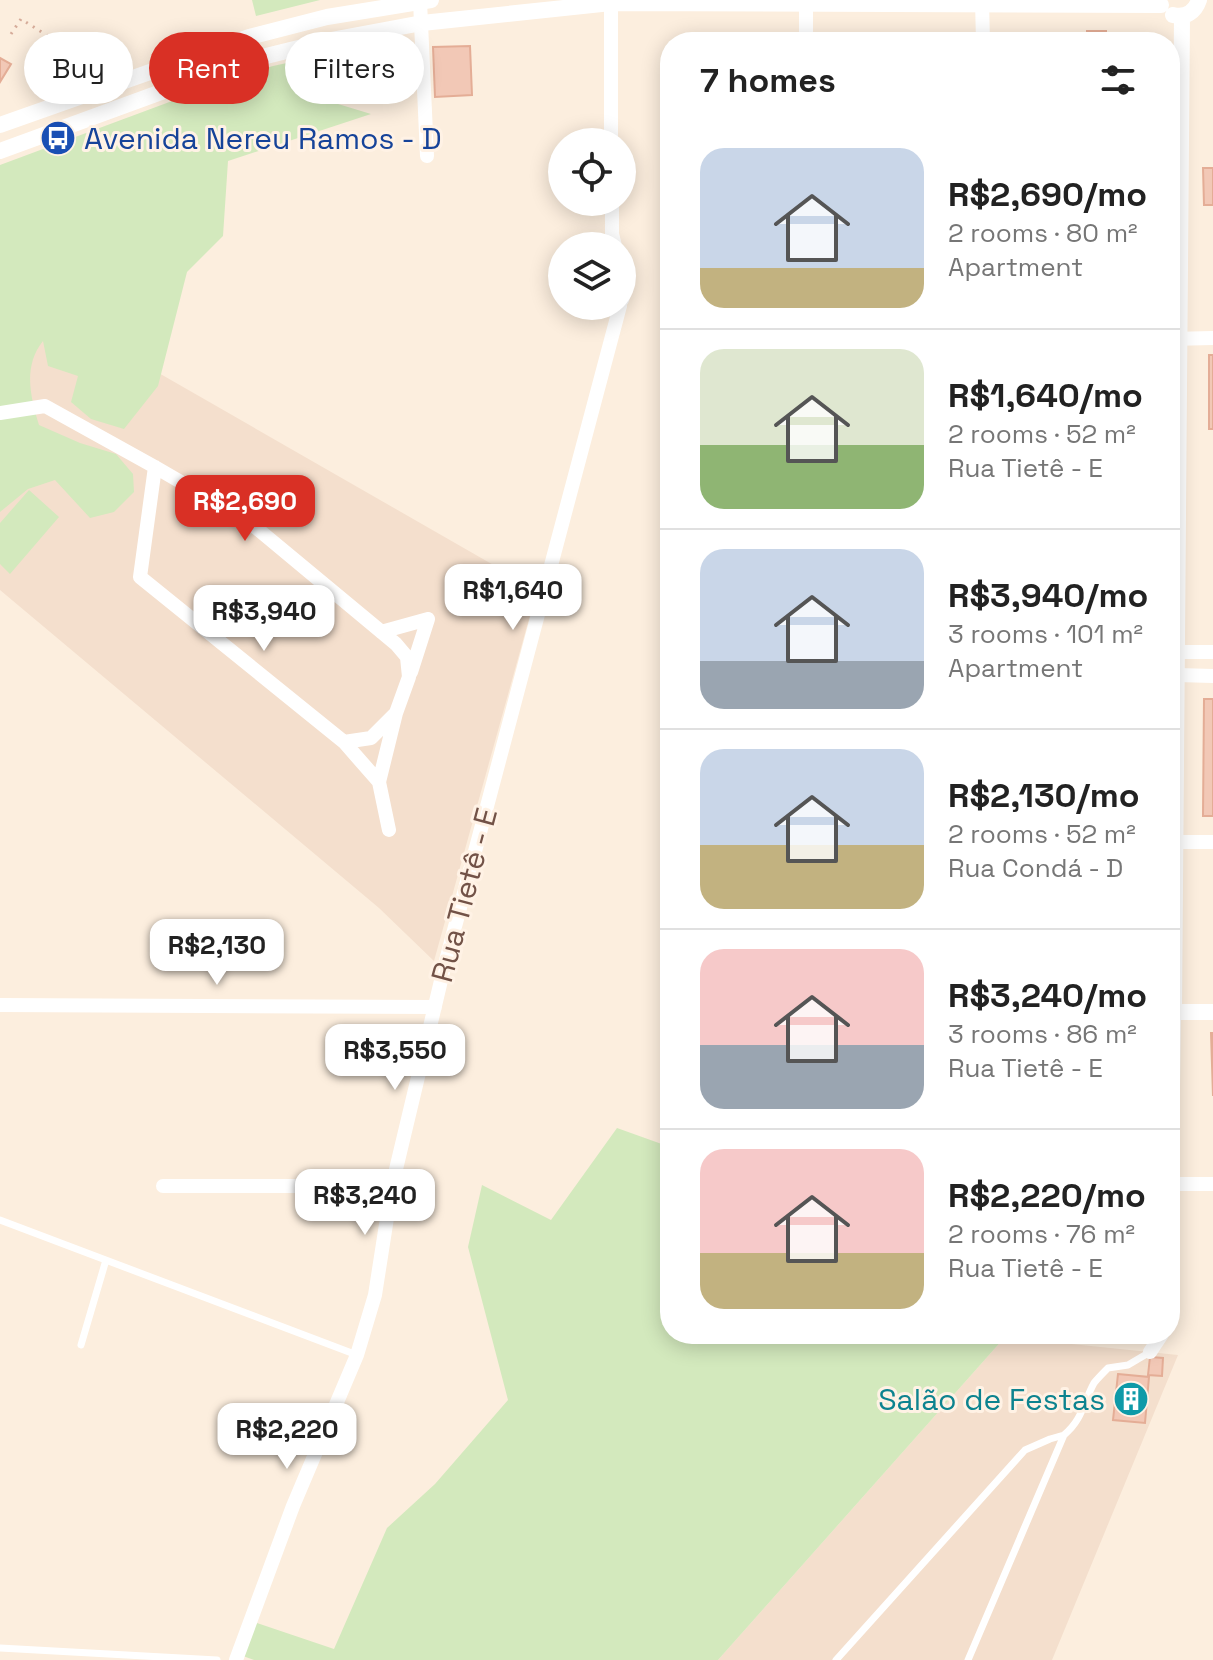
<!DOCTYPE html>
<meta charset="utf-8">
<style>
:root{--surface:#fff;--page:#f2f2f2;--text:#222;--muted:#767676;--line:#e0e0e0;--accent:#d93025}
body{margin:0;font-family:"Space Grotesk",sans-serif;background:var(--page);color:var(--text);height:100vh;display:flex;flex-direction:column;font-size:30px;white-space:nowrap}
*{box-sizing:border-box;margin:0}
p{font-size:26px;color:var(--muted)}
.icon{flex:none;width:44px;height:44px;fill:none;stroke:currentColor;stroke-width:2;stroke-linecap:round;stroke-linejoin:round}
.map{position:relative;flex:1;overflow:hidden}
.drawer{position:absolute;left:660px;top:32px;width:520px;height:1312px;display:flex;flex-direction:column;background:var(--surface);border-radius:32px;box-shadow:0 4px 20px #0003}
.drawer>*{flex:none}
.guide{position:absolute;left:24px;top:32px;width:516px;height:72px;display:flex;gap:16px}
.controls{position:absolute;left:548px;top:128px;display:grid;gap:16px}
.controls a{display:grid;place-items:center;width:88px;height:88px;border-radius:50%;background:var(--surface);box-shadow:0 4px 20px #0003;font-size:40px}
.price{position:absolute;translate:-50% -68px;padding:0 18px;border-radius:16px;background:#fff;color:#222;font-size:26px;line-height:52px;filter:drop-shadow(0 2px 4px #0008)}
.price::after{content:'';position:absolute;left:50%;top:48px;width:24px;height:18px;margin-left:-12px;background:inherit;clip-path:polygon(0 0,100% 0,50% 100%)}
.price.current{background:var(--accent);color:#fff}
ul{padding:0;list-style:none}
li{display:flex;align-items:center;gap:24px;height:200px;padding:0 40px}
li+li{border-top:2px solid var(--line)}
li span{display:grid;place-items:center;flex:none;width:224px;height:160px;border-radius:24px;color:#555}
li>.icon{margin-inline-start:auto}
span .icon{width:96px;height:96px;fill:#fffc;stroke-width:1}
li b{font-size:34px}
h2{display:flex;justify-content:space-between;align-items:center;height:96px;padding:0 40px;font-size:34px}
.chip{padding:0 28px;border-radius:36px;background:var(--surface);box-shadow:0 4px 20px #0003;font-size:28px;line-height:72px}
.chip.current{background:var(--accent);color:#fff}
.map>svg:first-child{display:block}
</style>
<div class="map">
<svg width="1213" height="1660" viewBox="0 0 1213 1660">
<rect width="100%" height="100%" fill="#fceede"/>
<path fill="#f4dfcd" d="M0,282L537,590L434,961L379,908L0,590Z
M1005,1337L1178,1355L1052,1660H718Z"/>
<path fill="#d3e9bd" d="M252,0H320L256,16Z
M305,59L315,97L371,114L228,161L223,236L187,272L158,386L124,429L91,419L71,402L78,376L48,366L43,341C23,366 30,396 39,425L80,443L116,454L133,474L134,492L114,512L90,518L55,480L28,489L0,512V165L242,75L273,66Z
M29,490L59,517L10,574L0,564V523Z
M617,1128L670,1147V1334H989L1005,1337L718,1660H254L243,1656L254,1622L334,1649L387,1528L435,1484L508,1400L468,1247L482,1185L551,1220Z"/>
<path fill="#f2c8b6" stroke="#e4ad96" stroke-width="2" d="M1087,31H1106V42H1087Z
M1111,34H1150V42H1111Z
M1046,38H1075V42H1046Z
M470,46L472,95L435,97L433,47Z
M0,58L11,64L0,82Z
M1203,168H1213V205H1204Z
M1209,355H1213V429H1209Z
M1204,699H1213V816H1203Z
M1211,1033H1213V1096Z
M1150,1357L1163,1358L1162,1376L1148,1375Z
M1118,1374L1149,1377L1145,1423L1113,1420Z"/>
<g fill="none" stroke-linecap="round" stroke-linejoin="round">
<path stroke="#d6ac9a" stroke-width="3" stroke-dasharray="2 6" stroke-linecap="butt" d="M11,34L21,19L78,55
M1005,1337L1008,1334"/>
<path stroke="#fff" stroke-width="7" d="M0,1220L357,1355
M81,1345L106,1260
M0,1648L217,1660
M836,1660L1025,1450L1050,1439L1064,1435
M968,1660L1064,1435C1083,1419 1083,1403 1094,1383C1098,1378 1103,1373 1108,1368L1128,1365L1150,1352"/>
<path stroke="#fff" stroke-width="14" d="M611,0V142
M982,0L983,42
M420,1L427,156
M806,42V0
M612,202V234L615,246
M622,266L627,282L622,300
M1170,339L1213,338
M0,413L45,406L155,467L248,521L396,644L407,657L409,677L396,713L371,738L344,742
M155,467L140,577L344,742L379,782L389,830
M381,632L428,619
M1178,652H1213
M411,672L428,619
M1177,675L1213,676
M379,782L396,713
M1176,842H1213
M0,1005L435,1007
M1173,1184H1213
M163,1186H392
M1170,1315L1174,1012
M1150,1352L1162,1334
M236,1660L293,1506L357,1355L375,1295L392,1186L444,968L620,306"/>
<path stroke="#fff" stroke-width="16" d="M1173,15C1186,18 1195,12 1199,0
M1182,16L1174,1012H1213
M0,125L249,37L327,17L431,0
M0,151L246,61L331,40L422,23L611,3L1161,5"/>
</g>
<defs>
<symbol id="bus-disc" viewBox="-11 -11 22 22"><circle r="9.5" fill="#1a4fb4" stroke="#fff2e5"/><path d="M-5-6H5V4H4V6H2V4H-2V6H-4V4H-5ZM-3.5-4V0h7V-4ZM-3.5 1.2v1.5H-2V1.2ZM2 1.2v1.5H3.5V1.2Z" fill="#fff"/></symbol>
<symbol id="building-disc" viewBox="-11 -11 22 22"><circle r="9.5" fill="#0f9aa8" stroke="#fff2e5"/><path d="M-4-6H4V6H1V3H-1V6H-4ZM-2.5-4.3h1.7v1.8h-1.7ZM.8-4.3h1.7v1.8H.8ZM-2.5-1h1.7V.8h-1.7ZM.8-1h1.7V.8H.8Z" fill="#fff"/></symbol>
</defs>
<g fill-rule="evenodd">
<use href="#bus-disc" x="38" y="118" width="40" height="40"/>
<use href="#building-disc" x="1111" y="1379" width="40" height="40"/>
</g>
<g text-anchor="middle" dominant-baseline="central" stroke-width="6" stroke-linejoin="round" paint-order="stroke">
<g font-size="30" fill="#164399" stroke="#fff2e5" text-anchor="start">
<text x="84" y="138">Avenida Nereu Ramos - D</text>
</g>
<g font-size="30" fill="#725247" stroke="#fff2e5">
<text transform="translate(464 895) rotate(-75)">Rua Tietê - E</text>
</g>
<g font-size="30" fill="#0d838f" stroke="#fff2e5" text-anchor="end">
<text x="1105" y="1399">Salão de Festas</text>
</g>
</g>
</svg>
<div class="controls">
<a><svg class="icon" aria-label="locate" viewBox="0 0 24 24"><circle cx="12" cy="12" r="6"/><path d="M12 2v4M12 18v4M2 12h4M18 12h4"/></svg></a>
<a><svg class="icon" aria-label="layers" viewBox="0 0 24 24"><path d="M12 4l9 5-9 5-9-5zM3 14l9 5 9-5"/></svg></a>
</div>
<b class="price current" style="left:245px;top:543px">R$2,690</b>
<b class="price" style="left:513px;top:632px">R$1,640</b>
<b class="price" style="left:264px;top:653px">R$3,940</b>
<b class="price" style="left:217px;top:987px">R$2,130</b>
<b class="price" style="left:395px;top:1092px">R$3,550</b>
<b class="price" style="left:365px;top:1237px">R$3,240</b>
<b class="price" style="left:287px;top:1471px">R$2,220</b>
<div class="guide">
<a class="chip">Buy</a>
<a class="chip current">Rent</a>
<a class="chip">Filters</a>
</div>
<section class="drawer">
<h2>7 homes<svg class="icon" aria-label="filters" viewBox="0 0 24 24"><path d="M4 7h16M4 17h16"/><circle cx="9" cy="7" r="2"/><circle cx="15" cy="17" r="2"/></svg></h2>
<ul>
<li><span style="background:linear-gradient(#c9d6e8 75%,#c2b280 0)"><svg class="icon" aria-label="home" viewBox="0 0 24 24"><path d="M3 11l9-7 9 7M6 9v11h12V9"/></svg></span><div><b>R$2,690/mo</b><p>2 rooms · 80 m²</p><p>Apartment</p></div></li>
<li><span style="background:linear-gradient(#dfe7d0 60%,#8fb573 0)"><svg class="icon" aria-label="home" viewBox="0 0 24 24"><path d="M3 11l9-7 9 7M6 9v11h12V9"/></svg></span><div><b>R$1,640/mo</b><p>2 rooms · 52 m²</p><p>Rua Tietê - E</p></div></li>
<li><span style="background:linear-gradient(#c9d6e8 70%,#9aa5b1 0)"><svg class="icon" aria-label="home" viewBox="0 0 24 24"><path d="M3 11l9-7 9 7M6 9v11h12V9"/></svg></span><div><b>R$3,940/mo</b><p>3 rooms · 101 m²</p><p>Apartment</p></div></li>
<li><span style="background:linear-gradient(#c9d6e8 60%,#c2b280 0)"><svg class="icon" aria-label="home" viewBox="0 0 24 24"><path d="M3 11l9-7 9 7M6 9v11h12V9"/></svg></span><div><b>R$2,130/mo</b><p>2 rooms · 52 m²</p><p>Rua Condá - D</p></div></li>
<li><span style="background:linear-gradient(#f6c9c9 60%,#9aa5b1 0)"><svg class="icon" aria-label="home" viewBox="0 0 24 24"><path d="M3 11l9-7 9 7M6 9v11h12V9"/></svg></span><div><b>R$3,240/mo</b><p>3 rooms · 86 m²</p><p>Rua Tietê - E</p></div></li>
<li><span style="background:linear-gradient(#f6c9c9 65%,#c2b280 0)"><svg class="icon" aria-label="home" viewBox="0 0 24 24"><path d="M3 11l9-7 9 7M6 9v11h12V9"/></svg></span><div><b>R$2,220/mo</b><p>2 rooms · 76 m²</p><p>Rua Tietê - E</p></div></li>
</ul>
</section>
</div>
